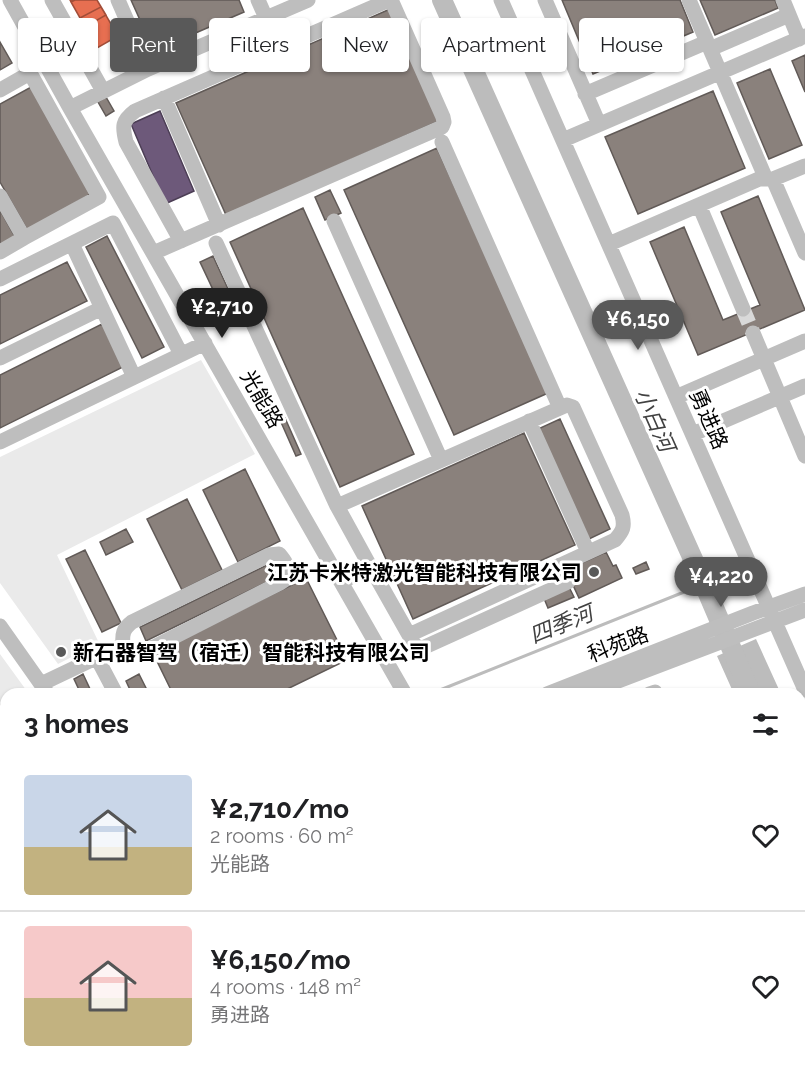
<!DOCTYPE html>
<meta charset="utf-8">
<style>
:root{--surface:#fff;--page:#f6f6f6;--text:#202124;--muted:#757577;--line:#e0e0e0;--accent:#595959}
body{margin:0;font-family:Raleway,"Noto Sans SC",sans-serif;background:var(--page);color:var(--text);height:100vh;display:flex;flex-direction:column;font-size:22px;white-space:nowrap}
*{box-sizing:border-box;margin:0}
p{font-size:20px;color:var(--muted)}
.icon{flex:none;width:33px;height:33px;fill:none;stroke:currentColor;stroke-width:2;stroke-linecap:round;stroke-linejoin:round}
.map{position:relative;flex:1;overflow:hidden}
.details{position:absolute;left:0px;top:688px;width:806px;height:386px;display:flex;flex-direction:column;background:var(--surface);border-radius:18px 18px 0 0;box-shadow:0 2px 4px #0004}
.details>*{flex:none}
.top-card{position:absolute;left:18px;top:18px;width:770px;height:54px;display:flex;gap:12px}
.price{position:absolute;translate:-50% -51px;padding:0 14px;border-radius:21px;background:var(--accent);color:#fff;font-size:20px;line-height:39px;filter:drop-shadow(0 2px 3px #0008)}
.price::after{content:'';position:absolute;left:50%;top:36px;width:18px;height:14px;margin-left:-9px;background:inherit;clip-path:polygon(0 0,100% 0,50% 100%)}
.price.current{background:#222;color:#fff}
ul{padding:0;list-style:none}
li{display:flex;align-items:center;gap:18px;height:150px;padding:0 24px}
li+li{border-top:2px solid var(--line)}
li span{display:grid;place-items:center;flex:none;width:168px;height:120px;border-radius:6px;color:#555}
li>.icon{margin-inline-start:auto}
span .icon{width:72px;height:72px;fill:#fffc;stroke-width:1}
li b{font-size:26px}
h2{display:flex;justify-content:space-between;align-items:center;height:72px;padding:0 24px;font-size:26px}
.chip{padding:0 21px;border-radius:6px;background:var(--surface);box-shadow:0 2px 4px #0004;font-size:21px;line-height:54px}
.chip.current{background:var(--accent);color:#fff}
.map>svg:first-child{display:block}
</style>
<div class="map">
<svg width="805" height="1073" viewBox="0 0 805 1073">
<rect width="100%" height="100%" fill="#fff"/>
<path fill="#eaeaea" d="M201,360L255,454L57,555L99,643L58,664L0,583V457Z
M0,654L29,694H6V781L0,772Z
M342,1068H496V1073H345Z"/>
<path fill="#bcbcbc" d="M756,639L781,694H734L717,656Z
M800,737L805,750V871L800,860Z
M805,969V1037L800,1035V971Z"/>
<path fill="#e76f51" stroke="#a24e39" stroke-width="1.5" d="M70,0H97L118,36L97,48Z
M70,0H97L106,15L85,27Z
M75,0H97L101,7L80,18L71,2Z
M515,1068H591V1073H515Z"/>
<path fill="#6d597a" stroke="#4c3e55" stroke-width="1.5" d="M160,111L194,191L165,204L131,124Z"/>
<path fill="#8a817c" stroke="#615a57" stroke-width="1.5" d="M131,0H239L244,12L154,51Z
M562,0H680L693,32L593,74Z
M700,0H775L778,8L715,35Z
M390,9L439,121L226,215L176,103Z
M0,42L12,63L0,70Z
M805,55V92L792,61Z
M770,69L802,145L769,159L737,83Z
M33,86L94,192L28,231L0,182V104Z
M713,91L745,168L638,214L605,137Z
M106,97L114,111L106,116L98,102Z
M437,148L548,393L454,435L344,190Z
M330,190L341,213L325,220L315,197Z
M758,196L805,310L698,355L650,242L684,227L723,320L760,305L721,212Z
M303,208L414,454L340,487L230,242Z
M0,210L15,237L0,245Z
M107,236L164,347L142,358L86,247Z
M213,256L229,291L216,296L200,262Z
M67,262L87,301L0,344V295Z
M102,324L123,367L0,428V375Z
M285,418L301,454L296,456L280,420Z
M560,419L610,529L589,539L538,429Z
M524,433L575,545L413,619L362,506Z
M245,469L280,541L238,562L203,490Z
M187,499L222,570L182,590L147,519Z
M126,529L133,542L106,555L100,542Z
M85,550L121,623L102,632L66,559Z
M606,552L613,566L616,565L622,578L579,598L566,570Z
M646,562L649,569L636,574L633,568Z
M271,563L277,577L146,641L140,627Z
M306,578L347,660L277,694H173L153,653Z
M568,585L574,597L548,608L543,596Z
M83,674L90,689L81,694L74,679Z
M139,674L149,694H132L126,681Z"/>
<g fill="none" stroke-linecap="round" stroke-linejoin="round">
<path stroke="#bcbcbc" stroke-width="3" d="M430,694L704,584
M0,705L6,714
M0,861L6,859"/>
<path stroke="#bcbcbc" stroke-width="20" d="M442,0L697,568L751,694"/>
<path stroke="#d9d9d9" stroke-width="15" stroke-dasharray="15 8" stroke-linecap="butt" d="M743,309L753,333"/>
<path stroke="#bebebe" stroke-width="15" d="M10,0L70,108L405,694
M52,0L103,91
M118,0L148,69
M258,0L266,18
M501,0L805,690
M545,0L599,124
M689,0L766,179
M783,0L799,39
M710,49L789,15
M0,90L30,73L99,197L24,238L0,196
M585,94L707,42
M164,98L219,225
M70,108L148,69L308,0
M563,140L805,36
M442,142L560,408
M773,179L805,253
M699,205L743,309
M334,221L441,460
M216,243L337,506
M72,244L134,377
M609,244L759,179H773L805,166
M0,252L24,238
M153,253L442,127L444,122L443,117L392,2L387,1L135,111C122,121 122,126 126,142L181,241
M0,279L113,223L181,354
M753,333L805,456
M0,358L102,308
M676,397L805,341
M529,421L588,552
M693,434L805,386
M0,442L205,343
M342,582L370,566L409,635L615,540C623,531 625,527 622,515L573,407L567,405L337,506L370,566
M0,626L48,694
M409,635L418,650L568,582L560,565
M97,658L116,694
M41,684L123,645C137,654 141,651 156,646L280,583L289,577C289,567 285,561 279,554L269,555L132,622C123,629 122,634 123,645
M547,694L753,613L805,594
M584,694L805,610
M649,694L655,692V694
M0,905L6,903
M0,918L6,915
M509,1068V1073"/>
</g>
<g fill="#595959" stroke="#fff" stroke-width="2">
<circle cx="594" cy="572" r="6"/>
<circle cx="61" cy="652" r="6"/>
</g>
<g text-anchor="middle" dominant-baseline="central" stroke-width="6" stroke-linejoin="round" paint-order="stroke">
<g font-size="21" fill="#000" stroke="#fff">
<text transform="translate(262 399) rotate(60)">光能路</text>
<text transform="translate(709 419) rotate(66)">勇进路</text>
<text transform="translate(618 644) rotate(-21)">科苑路</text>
</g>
<g font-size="21" font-weight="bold" fill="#000" stroke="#fff" text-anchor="end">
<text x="582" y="572">江苏卡米特激光智能科技有限公司</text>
<text x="73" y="652" text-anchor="start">新石器智驾（宿迁）智能科技有限公司</text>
</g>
<g font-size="22" font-style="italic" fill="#414141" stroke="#fff">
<text transform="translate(655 420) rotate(66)">小白河</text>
<text transform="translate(561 624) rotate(-22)">四季河</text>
</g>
</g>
</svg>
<b class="price current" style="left:222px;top:339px">¥2,710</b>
<b class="price" style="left:638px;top:351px">¥6,150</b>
<b class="price" style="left:721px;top:608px">¥4,220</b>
<div class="top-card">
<a class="chip">Buy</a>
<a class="chip current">Rent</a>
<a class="chip">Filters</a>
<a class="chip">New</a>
<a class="chip">Apartment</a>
<a class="chip">House</a>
</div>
<section class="details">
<h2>3 homes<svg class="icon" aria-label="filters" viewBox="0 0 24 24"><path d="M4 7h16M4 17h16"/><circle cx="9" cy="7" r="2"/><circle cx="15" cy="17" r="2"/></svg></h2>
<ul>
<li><span style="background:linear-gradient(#c9d6e8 60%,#c2b280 0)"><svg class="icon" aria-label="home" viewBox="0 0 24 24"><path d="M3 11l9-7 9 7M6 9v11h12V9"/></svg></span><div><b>¥2,710/mo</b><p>2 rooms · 60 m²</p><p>光能路</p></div><svg class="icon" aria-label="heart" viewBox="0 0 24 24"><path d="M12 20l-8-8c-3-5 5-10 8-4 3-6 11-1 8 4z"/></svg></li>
<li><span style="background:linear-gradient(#f6c9c9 60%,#c2b280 0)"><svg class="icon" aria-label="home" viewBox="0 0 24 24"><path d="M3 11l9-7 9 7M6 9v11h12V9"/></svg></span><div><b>¥6,150/mo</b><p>4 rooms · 148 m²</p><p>勇进路</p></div><svg class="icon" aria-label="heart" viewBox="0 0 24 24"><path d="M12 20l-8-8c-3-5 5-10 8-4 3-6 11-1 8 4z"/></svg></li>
</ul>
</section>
</div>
